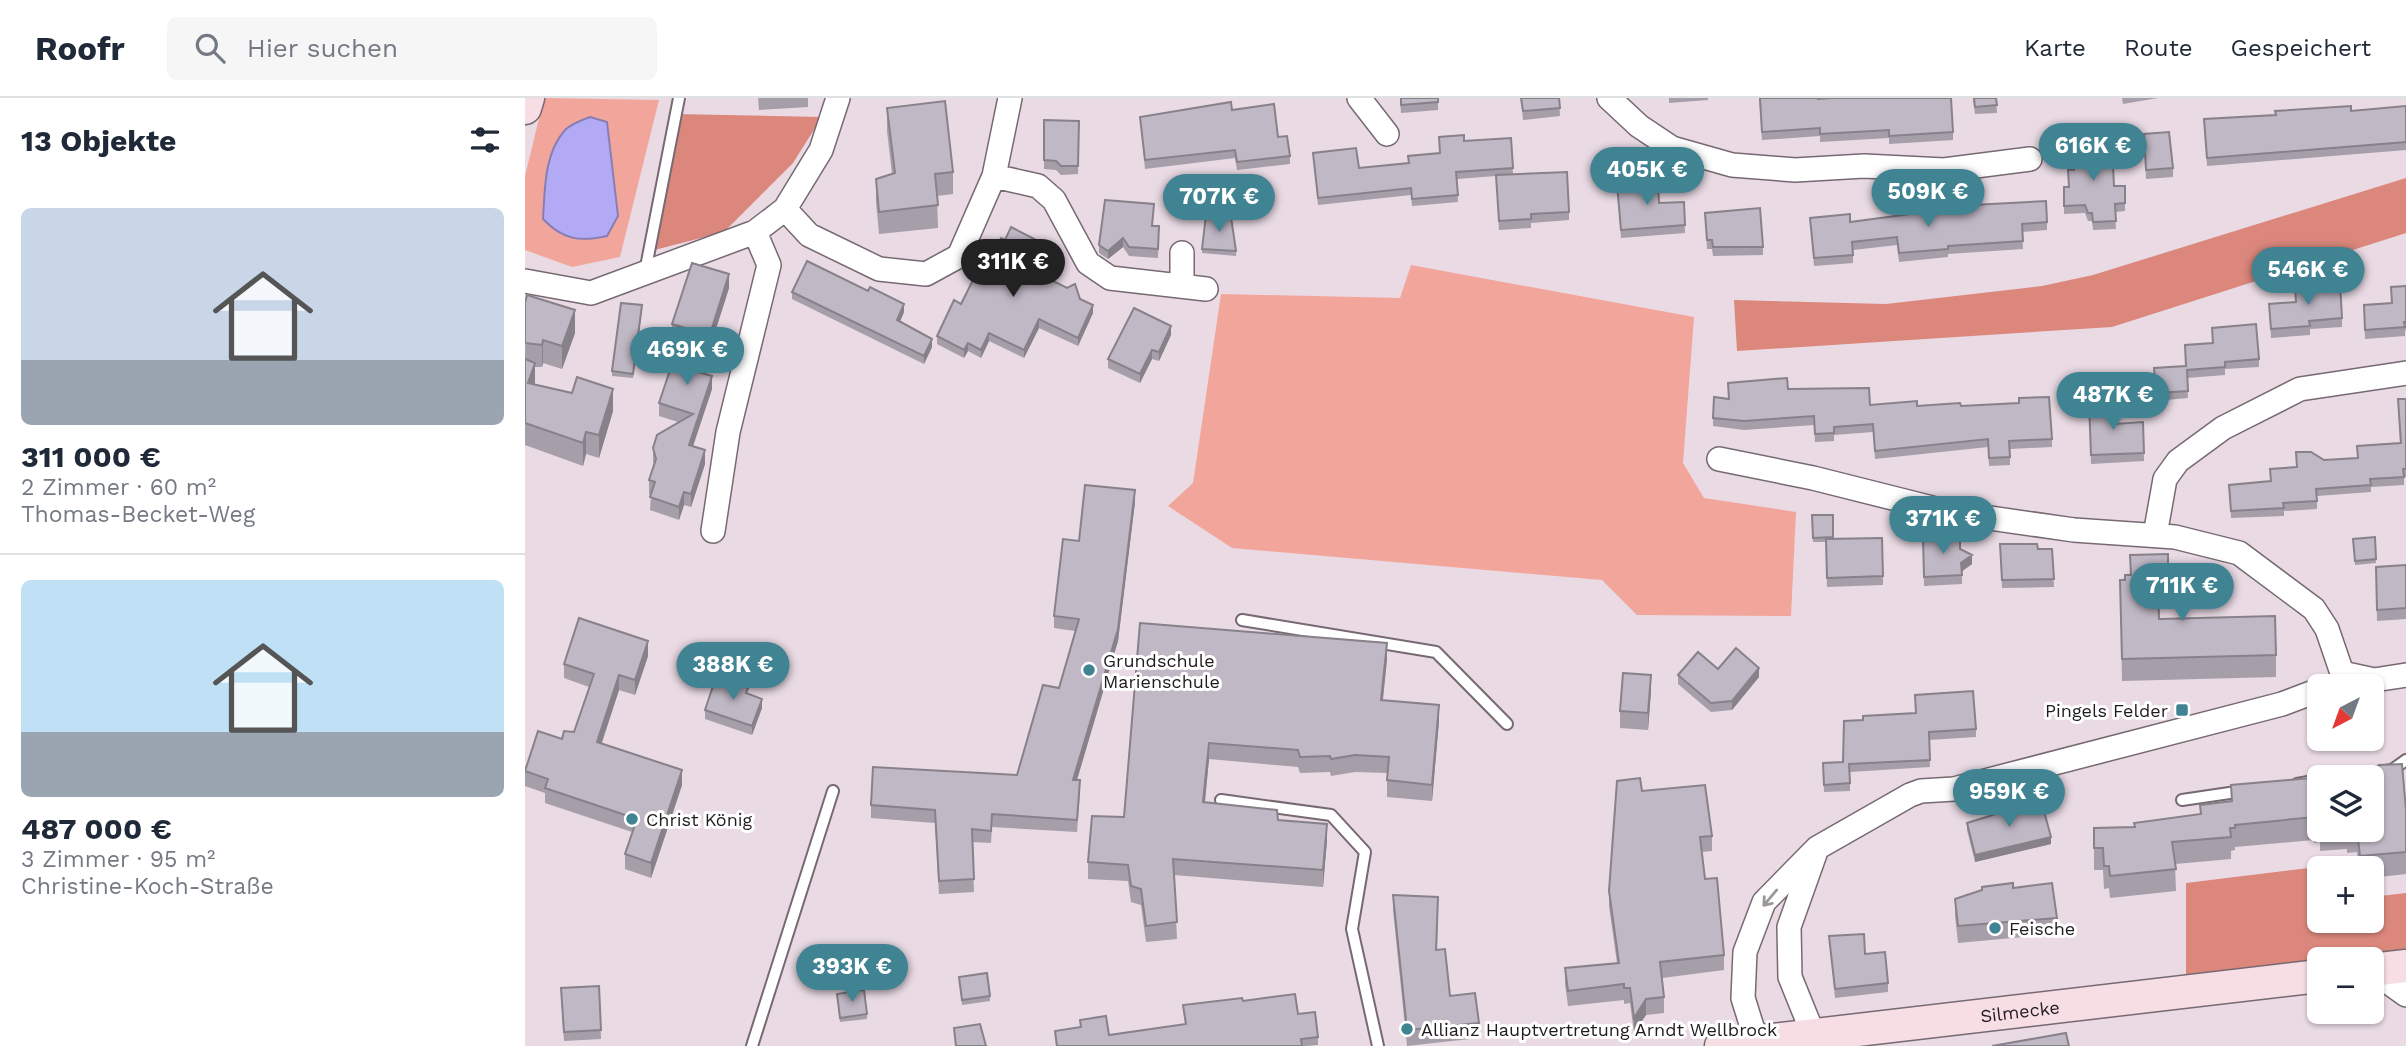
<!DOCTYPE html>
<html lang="de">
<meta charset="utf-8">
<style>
:root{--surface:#fff;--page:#f6f6f7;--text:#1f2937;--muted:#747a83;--line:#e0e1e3;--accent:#408393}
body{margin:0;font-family:"Work Sans",sans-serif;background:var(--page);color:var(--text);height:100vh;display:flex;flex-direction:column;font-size:26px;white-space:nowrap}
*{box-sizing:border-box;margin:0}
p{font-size:23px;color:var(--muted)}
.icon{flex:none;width:38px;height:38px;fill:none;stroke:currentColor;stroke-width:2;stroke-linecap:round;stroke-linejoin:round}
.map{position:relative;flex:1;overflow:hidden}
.drawer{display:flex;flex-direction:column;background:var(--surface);width:525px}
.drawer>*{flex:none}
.needle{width:46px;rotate:221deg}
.tools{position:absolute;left:1782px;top:576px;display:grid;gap:14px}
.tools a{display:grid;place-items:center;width:77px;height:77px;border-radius:10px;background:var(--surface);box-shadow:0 2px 5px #0004;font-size:35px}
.price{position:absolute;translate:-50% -60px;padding:0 16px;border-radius:24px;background:var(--accent);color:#fff;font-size:23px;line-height:46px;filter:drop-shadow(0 2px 4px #0008)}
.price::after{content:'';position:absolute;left:50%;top:42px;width:21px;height:16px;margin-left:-10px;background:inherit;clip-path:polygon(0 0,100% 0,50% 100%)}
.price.current{background:#222;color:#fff}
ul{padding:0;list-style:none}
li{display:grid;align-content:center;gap:14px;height:371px;padding:0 21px}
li+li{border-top:2px solid var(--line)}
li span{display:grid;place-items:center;height:217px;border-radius:10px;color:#555}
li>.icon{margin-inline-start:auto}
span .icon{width:126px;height:126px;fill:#fffc;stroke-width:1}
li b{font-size:30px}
h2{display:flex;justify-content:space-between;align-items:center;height:84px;padding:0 21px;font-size:30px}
header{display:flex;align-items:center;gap:42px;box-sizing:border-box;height:98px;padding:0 35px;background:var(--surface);border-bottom:2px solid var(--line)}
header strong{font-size:33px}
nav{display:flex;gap:38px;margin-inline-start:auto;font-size:24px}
.search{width:490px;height:63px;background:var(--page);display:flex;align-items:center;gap:18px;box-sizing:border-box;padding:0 24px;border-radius:10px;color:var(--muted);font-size:26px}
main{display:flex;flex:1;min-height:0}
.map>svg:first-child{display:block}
</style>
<header>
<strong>Roofr</strong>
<div class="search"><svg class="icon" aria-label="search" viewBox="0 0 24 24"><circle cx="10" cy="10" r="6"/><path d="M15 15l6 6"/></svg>Hier suchen</div>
<nav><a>Karte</a><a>Route</a><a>Gespeichert</a></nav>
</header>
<main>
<section class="drawer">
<h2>13 Objekte<svg class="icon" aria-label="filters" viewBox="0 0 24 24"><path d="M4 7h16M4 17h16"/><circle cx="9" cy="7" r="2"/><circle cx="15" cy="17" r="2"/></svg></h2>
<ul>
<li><span style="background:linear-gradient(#c9d6e8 70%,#9aa5b1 0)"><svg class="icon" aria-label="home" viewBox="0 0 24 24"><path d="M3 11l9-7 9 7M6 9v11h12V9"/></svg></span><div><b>311 000 €</b><p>2 Zimmer · 60 m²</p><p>Thomas-Becket-Weg</p></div></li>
<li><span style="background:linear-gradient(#bfe0f5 70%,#9aa5b1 0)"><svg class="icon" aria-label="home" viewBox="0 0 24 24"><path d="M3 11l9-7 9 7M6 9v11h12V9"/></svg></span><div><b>487 000 €</b><p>3 Zimmer · 95 m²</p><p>Christine-Koch-Straße</p></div></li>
</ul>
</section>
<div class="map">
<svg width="1881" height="948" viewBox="0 0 1881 948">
<rect width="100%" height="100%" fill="#e9dae4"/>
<path fill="#f2a69b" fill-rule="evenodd" d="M19,0L134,2L95,159L47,169L0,152V78ZM87,80L93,118L19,97Z
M886,167L1169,219L1158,365L1179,400L1271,414L1266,518L1112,517L1077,482L707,450L643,408L668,385L696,196L875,200Z"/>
<path fill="#db877c" d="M150,16L297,19L268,65L199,134L118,155Z
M1881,80V135L1587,229L1212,253L1209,202L1361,206L1517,188L1568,177Z
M1792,769L1794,822H1846V799L1881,795V857L1794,861V866L1661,882V785Z"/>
<path fill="#b3aaf5" stroke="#877fb4" stroke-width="2" d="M65,19L82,24L93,118L82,138C55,144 38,142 18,121C20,90 19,56 40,32C46,26 57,22 65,19Z"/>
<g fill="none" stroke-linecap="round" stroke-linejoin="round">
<defs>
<path id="service" d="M120,174L154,0
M717,522L911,554L982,626
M1818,679L1867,672L1881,662
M1772,686L1794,682
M696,702L806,717L840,754L827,831L853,948
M1657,702L1718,693
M227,948L308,693"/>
<path id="minor" d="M834,0L862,36
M1084,0L1114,28L1147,50L1207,67L1270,72L1339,68L1419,72L1505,61
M469,78L513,88L529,102L563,165L585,180L681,191
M260,111L284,137L354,171L401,176L434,158L469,78L485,0
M0,183L66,195L230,134L260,111L296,52L313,0
M657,188V155
M1194,361L1288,380L1423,414L1549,432L1650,439L1714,455L1789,511L1802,531L1817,575
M188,433L203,334L244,167L230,134
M1630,437L1640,381L1653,363L1698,330L1775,291L1881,275
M1817,575L1849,582L1881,577
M1290,756L1264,829L1265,879L1293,948
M1846,872L1881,897
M1233,948L1218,900L1220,854L1239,804L1292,750L1385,697L1396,693L1429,691L1757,606L1794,592"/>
<g id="secondary">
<path d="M0,10L3,0"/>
<path d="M1846,872L1881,868"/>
<path id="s1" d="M1196,948L1794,878"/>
</g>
</defs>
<use href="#service" stroke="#766972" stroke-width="14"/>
<use href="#minor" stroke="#766972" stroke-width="26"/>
<use href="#secondary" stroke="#766972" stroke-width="35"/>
<use href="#service" stroke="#fff" stroke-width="10"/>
<use href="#minor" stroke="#fff" stroke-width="23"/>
<use href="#secondary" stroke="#f7dde4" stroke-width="32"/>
</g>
<path fill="#a69ea9" d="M233,0H283V9L234,12Z
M875,0H913V12L876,15Z
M996,0H1034L1035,18L998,22Z
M1144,0H1183V2L1144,5Z
M1234,0L1293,1L1428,34V42L1364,46V40L1295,44V38L1237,42Z
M1448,0H1471L1472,15L1450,16Z
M1597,0H1633L1598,6Z
M1881,8V52L1682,68L1679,21L1826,13Z
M362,10L428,74V96L412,98L413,130L354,136L351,104V81L367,76L362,33Z
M707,12L753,39L765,58V66L712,72L710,60L620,71L615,19Z
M519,22L554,23L553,76L536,77L531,72L519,71Z
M1619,36L1648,70V79L1621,81Z
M914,39L939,43L986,40L988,76L1044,114V122L1006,125V130L974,132L971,78L932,81L933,104L887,108L886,97L793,107L788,55L834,70L883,65V58L915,55Z
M1570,69L1589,88H1600V113L1590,114L1591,131L1568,132L1567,123H1563L1560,115L1539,116V89H1543Z
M1092,86L1134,105L1159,104L1160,135L1096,140Z
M1180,115L1238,149V157L1188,158L1187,151H1182Z
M1285,120L1325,124H1522V132L1497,134L1498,151L1423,156V159L1374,164L1372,147L1328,152V165L1289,168Z
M628,128L634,137L633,160L604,158L598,149L583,161L574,155V147Z
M480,142L521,155L512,174L555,201L568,215L553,248L514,230L499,260L464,243L456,260L443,253L439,260L412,246V238L436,206Z
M677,151L711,153V158L677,155Z
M1770,188L1817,220V229L1785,231V237L1746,240L1744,206L1771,204Z
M1881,188V232L1880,233V238L1840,241L1839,207L1866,205V189Z
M204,190L177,275L187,291L168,348L180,366L166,409L159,407L154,422L125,412L126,396H124V382L129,368L128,363V350L153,324L134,318V305L151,271L160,243L147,239V226Z
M343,193L379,214L375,224L407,249L399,266L267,201V194Z
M0,205L50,235L37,271L18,265L17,269H10V287L88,313L74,360L61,356L58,368L0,347Z
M117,212L108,280L87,278V273Z
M1687,230L1734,261V269L1700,271V277L1662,280L1663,300L1631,303L1629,270L1661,268L1688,245Z
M646,237L634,263L627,261L615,285L583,270V261Z
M1203,285L1263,291L1345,307L1436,308L1527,341V349L1485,351V367L1464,368L1463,349L1350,361L1348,334L1309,337V343L1290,344L1289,327L1219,332L1188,328V320L1204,300Z
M1873,301H1881V379H1879V387L1846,389V394L1792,398V411L1759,413V418L1706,420L1704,387L1746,383L1745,371L1772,369L1799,362L1832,360V348L1875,345Z
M1564,304L1590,326L1618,324L1619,363L1566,366Z
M610,404L593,543L552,682L555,695L552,734L467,729L466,745L447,744L449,794L414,796L410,725L346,720V707L492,677L534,590L550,533L529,530V518L554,443Z
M1287,417H1308V441L1358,478V487L1302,489L1301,444H1288Z
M1398,439L1435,451L1447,466L1437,473V486L1399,488Z
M1850,439L1851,465L1830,467L1828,441Z
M1475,446L1513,451H1527L1529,489L1477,490Z
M1643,456V505H1634V521L1751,557V579L1597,583L1595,482H1600L1605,477Z
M1881,467V521L1852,523L1851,469Z
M615,525L862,561L858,602L914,623L907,703L862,699V675L830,674L806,678L805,674L775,675L773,669L684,661L680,705L753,722L802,742L798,789L649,777L652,841L621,844L616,807L606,804L603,783L563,781V764L599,719Z
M123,558L110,597L94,592L77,645L157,687L126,780L100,771V756L107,734L20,705V695L0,688V673L37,641L49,634L64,589L39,580V566Z
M1193,571L1234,579L1207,612L1186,614L1153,586V577Z
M1126,593L1123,632L1095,630V613Z
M223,596L237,610L227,637L180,621V612Z
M1319,623L1451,631V639L1404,642L1405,669L1325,674V693L1299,694L1298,665L1318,664Z
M1854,667L1881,712V776L1846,780V770H1834L1832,754L1822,755V751L1795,753V744L1789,745V742L1710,749V752L1706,753V761L1650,766L1651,793L1585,800L1584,790L1579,791L1578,772H1569V730L1609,729L1675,716V707L1706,704V687L1794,694V732H1846L1854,689Z
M1117,693L1187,738V753L1177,754L1180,781L1199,857V872L1137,880L1139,899V915L1121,917L1109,935L1105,905L1099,906V902L1043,908L1040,886V870L1092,865L1084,808V793Z
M1442,725L1526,746L1450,764L1442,732Z
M1488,790L1532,820V836L1433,845L1430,817V801Z
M868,797L913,815L912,852L925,898L954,925V940L882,948L868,812Z
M1304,838L1340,856L1363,885V894L1310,900Z
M434,879L465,898V903L437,907Z
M74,888L76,941L39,943L36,898Z
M312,896L342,916V921L315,924Z
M718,903L773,916L793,939V947L782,948H531L530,933L555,929V922L584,937L660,926L658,907Z"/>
<path fill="#87818a" d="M598,140V149L583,161V153Z
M521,147V155L508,181V173Z
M204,176V190L173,287V274Z
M379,206V214L372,230V222Z
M568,207V215L553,248V240Z
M50,212V235L37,271V248Z
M514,221V230L499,260V252Z
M646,228V237L634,263V254Z
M464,235V243L456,260V252Z
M407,241V249L399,266V258Z
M18,242V265L17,269V247Z
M443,245V253L439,260V252Z
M627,252V261L615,285V276Z
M10,265V288L3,285Z
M187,278V291L164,360V347Z
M88,291V313L74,360V337Z
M61,334V356L58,368V345Z
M180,352V366L166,409V396Z
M610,392V404L593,543L548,695V682Z
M159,394V407L154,422V409Z
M1447,457V466L1436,474V465Z
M123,543V558L110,597V582Z
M862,545V561L856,618V602Z
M1234,570V579L1207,612V603Z
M94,577V592L72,658V644Z
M1126,577V593L1123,632V615Z
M237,601V610L227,637V628Z
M914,607V623L907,703V687Z
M684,645V661L678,721V704Z
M157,672V687L126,780V765Z
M802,726V742L798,789V772Z
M1526,739V746L1450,764V757Z
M1121,901V917L1109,935V920Z"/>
<path fill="#c1b8c5" stroke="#87818a" stroke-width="2" d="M876,0H913V4L876,7Z
M996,0H1034L1035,10L998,13Z
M1235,0H1293V1L1307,0H1426L1428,34L1364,38V32L1295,36V30L1237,34Z
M1449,0H1471L1472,7L1450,9Z
M420,3L428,74L410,76L413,107L354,114L351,81L370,75L362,10Z
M706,4L707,12L749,6L753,39L762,38L765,58L712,64L710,52L620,62L615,19Z
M1826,8V13L1881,8V44L1682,60L1679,21L1751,17L1750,13Z
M519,22L554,23L553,68H536L531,63L519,62Z
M1644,34L1648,70L1621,72L1619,36Z
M939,37V43L986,40L988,70L931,74L933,97L887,101L886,90L793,100L788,55L831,50L834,70L884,65L883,58L915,55L914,39Z
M1549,38H1570V69L1588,67L1589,88H1600V105L1590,106L1591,123L1568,124L1567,115H1563L1560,107L1539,108V89H1544L1543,72H1549Z
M1042,74L1044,114L1006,116V121L974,123L971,77Z
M1133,83L1134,105L1159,104L1160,127L1096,132L1092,86Z
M580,102L629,106L627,128H634L633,151L604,149L598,140L583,153L574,147Z
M1521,103L1522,124L1497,126L1498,143L1423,148V151L1374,155L1372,139L1327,144L1328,157L1289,160L1285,120L1325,116V124L1393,115L1448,113V107Z
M1235,110L1238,149H1188L1187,142H1182L1180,115Z
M681,117L706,119L711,153L677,151Z
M486,129L521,147L508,173L542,190L550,186L555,201L568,207L553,240L514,221L499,252L464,235L456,252L443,245L439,252L412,238L429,202L436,206L456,166L462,169L476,140L480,142Z
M282,163L343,193L345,189L379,206L372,222L407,241L399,258L267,194Z
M167,165L204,176L173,274L187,278L164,347L180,352L166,396L159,394L154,409L125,399L130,384L124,382L131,361L128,350L132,337L168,316L134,305L146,269L151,271L164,231L147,226Z
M1815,185L1817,220L1784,223L1785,228L1746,231L1744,206L1771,204L1770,188Z
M1881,188V224H1879L1880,229L1840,232L1839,207L1867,205L1866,189Z
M2,197L50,212L37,248L18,242L17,247L0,245V205Z
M96,205L117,207L108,276L87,273Z
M609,210L646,228L634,254L627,252L615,276L583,261Z
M1731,226L1734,261L1700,264V269L1662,272L1663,293L1631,295L1629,270L1661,268L1660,247L1688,245L1687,230Z
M0,261L10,265L3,285L47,295L52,279L88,291L74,337L61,334L58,345L0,325Z
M1262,280L1263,291L1344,290L1345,307L1392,303V308L1435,305L1436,308L1494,305V300L1524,299L1527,341L1484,343L1485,359L1464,360L1463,341L1350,353L1348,326L1309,329V335L1290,336L1289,318L1219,323L1188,320L1189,299L1204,301L1203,285Z
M1873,301H1881V371H1878L1879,379L1845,381L1846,387L1791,391L1792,403L1758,405L1759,410L1706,413L1704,387L1746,383L1745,371L1772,369L1771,354H1786L1799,362L1833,360L1832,348L1876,345Z
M1589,303L1590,326L1618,324L1619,355L1566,357L1564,304Z
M560,387L610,392L593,531L548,682H555L552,722L467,716L466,733L447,731L449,781L414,783L410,712L346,707L348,669L492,677L518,587L534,590L554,521L529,518L538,441L554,443Z
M1287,417H1308V439L1288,440Z
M1435,438V451L1447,457L1436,465L1437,477L1399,479L1398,439Z
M1850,439L1851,461L1830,463L1828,441Z
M1357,440L1358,478L1302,480L1301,441Z
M1475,446H1512L1513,451H1527L1529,481L1477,482Z
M1643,456V482H1633L1634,521L1750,518L1751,557L1597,561L1595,482H1600V477H1606L1605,457Z
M1881,467V510L1852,512L1851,469Z
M54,520L123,543L110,582L94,577L72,644L157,672L126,765L100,756L112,721L20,690L23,681L0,673L13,633L37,641L39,633L49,634L69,576L39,566Z
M615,525L862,545L856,602L914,607L907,687L862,682L864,659L830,657L806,661L805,658L775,659L773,652L684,645L678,704L752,712L753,722L802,726L798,772L648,761L652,824L621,828L616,791L606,788L603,767L563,764L567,718L599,719Z
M1211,550L1234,570L1207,603L1186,605L1153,577L1173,554L1193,571Z
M1098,575L1126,577L1123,615L1095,613Z
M191,579L223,590L221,595L237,601L227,628L180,612Z
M1448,593L1451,631L1404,634L1405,662L1324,666L1325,685L1299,687L1298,665L1318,664L1319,623L1338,622V618L1391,615L1390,597Z
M1877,666L1881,712V754L1835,758L1832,732H1846V690L1856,688L1854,667Z
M1115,680L1117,693L1180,687L1187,738L1175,739L1180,781L1192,780L1199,857L1135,864L1139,899L1121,901L1109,920L1105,890H1099V886L1043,893L1040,870L1094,865L1084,793L1092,683Z
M1786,680L1788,694H1794V722H1789V719L1710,727V730H1705L1706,739L1647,744L1651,771L1585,778L1584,768H1579L1578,750H1569V730L1610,729L1609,725L1676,716L1675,707L1707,703L1706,687Z
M1516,702L1526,739L1450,757L1442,725Z
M1488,785V790L1527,785L1532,820L1433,828L1430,801L1457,792V789Z
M868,797L913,799L911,852L920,851L925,898L950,895L954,925L882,932Z
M1339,836L1340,856L1360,854L1363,885L1310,891L1304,838Z
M462,875L465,898L437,902L434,879Z
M74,888L76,932L39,934L36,890Z
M339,892L342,916L315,920L312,896Z
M770,896L773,916L790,914L793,939L776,941L777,948H532L530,933L556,929L555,922L581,918L584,937L661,926L658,907L717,900L718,903Z
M455,926L461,948H431L429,930Z
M1541,935L1544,948H1467Z"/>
<defs><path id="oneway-shaft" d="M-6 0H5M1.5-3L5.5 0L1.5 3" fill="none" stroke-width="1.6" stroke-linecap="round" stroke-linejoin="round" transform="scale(1.75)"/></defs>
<use stroke="#9b989a" href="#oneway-shaft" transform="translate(1245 800) rotate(130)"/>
<g fill="#408393" stroke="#fff" stroke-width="2.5">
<circle cx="564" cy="572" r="7"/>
<rect x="1650" y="605" width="14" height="14" rx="3.5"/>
<circle cx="107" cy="721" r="7"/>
<circle cx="1470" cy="830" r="7"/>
<circle cx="882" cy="931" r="7"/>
</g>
<g text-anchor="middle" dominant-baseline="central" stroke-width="6" stroke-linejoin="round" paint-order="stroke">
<g font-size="18" fill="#201b1e" stroke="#fff" text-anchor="start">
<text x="578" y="562">Grundschule<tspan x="578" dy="21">Marienschule</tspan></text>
<text x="1643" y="612" text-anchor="end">Pingels Felder</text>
<text x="121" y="721">Christ König</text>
<text x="1484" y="830">Feische</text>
<text x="896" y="931">Allianz Hauptvertretung Arndt Wellbrock</text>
</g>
<g font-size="18" fill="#201b1e" stroke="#fff">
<text stroke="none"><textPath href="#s1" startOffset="301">Silmecke</textPath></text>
</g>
</g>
</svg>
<div class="tools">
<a><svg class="needle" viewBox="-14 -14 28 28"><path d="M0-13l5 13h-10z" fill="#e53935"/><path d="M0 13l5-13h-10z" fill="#747a83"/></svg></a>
<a><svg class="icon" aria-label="layers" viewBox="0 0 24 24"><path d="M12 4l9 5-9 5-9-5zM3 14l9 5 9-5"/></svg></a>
<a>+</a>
<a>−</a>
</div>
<b class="price" style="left:1568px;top:85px">616K €</b>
<b class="price" style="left:1122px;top:109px">405K €</b>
<b class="price" style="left:1403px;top:131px">509K €</b>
<b class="price" style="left:694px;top:136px">707K €</b>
<b class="price current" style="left:488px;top:201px">311K €</b>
<b class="price" style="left:1783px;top:209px">546K €</b>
<b class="price" style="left:162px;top:289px">469K €</b>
<b class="price" style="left:1588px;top:334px">487K €</b>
<b class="price" style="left:1418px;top:458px">371K €</b>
<b class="price" style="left:1657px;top:525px">711K €</b>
<b class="price" style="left:208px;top:604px">388K €</b>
<b class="price" style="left:1484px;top:731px">959K €</b>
<b class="price" style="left:327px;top:906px">393K €</b>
</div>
</main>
